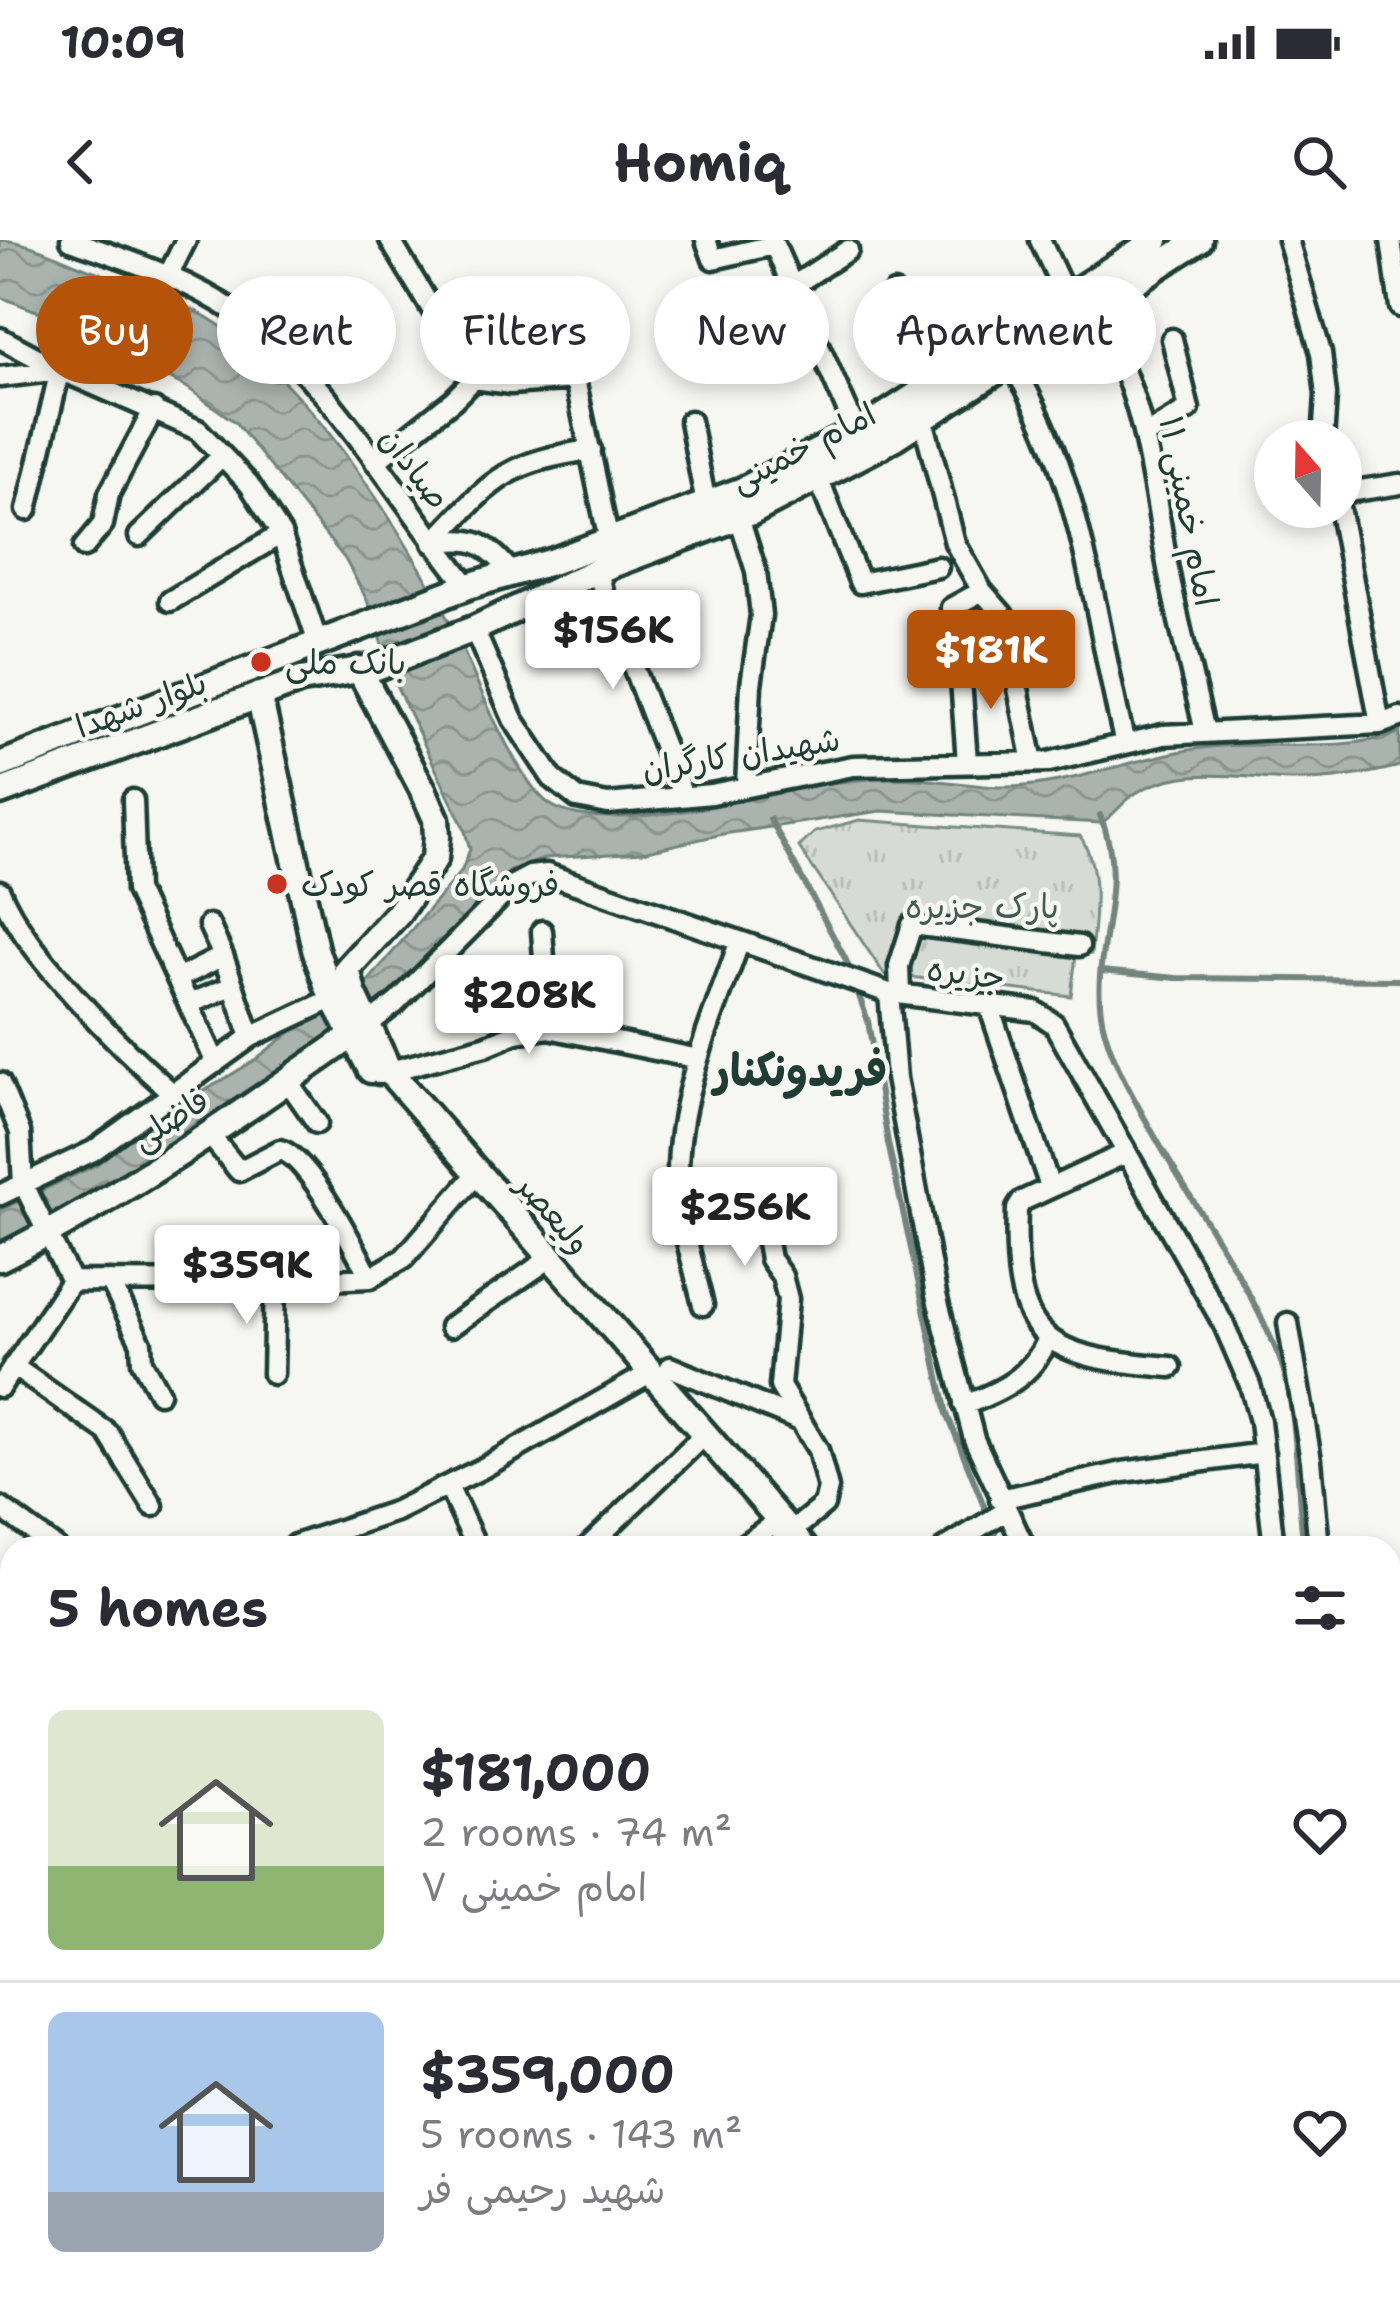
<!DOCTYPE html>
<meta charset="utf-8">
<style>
:root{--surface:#fff;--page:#f2f2f3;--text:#2b2b33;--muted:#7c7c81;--line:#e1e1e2;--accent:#b45309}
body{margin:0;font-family:"Shantell Sans","Playpen Sans Arabic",sans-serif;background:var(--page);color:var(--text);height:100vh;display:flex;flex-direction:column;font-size:45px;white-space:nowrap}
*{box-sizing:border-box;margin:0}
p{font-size:39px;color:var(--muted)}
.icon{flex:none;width:66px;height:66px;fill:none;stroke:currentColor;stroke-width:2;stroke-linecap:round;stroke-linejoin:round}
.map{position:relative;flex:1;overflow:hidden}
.drawer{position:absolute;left:0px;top:1296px;width:1401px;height:768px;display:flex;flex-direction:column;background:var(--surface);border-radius:36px 36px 0 0;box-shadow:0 6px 18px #0003}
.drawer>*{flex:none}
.guide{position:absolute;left:36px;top:36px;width:1329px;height:108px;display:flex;gap:24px}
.needle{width:78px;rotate:340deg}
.fabs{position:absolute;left:1254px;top:180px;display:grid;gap:24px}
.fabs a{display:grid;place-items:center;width:108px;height:108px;border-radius:50%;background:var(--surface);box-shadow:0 6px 18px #0003;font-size:60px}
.price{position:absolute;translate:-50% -102px;padding:0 27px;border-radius:12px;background:#fff;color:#222;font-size:39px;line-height:78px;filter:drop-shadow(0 3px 6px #0008)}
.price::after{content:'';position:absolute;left:50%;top:72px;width:36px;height:27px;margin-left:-18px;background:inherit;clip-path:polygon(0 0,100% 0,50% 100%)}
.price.selected{background:var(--accent);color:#fff}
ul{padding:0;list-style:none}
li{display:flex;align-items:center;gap:36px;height:300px;padding:0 48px}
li+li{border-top:3px solid var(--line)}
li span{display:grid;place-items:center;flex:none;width:336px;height:240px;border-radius:18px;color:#555}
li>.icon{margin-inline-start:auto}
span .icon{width:144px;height:144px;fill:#fffc;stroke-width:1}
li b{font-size:51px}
h2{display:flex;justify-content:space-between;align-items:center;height:144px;padding:0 48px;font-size:51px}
.chip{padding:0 42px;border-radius:54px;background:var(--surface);box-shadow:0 6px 18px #0003;font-size:42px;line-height:108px}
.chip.selected{background:var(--accent);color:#fff}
.status{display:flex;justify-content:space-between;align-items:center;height:84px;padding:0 60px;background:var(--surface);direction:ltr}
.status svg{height:33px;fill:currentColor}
header{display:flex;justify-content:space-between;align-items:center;height:156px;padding:0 48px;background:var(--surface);font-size:54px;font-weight:700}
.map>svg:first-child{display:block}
</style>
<div class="status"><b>10:09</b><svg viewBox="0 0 49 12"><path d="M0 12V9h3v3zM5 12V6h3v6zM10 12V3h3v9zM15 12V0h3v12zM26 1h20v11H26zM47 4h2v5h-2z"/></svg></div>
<header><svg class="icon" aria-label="back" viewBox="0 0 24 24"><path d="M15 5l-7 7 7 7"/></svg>Homiq<svg class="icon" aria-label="search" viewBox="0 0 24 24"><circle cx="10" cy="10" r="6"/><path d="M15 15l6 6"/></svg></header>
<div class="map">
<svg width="1400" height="2064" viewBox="0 0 1400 2064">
<defs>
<pattern id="park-tufts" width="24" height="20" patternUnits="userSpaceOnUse" patternTransform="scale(3)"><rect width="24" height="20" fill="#d6dbd6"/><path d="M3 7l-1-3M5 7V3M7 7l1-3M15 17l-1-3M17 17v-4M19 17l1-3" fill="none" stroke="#b7bdb8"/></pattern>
<pattern id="water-waves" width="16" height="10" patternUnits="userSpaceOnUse" patternTransform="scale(3)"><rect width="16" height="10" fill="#aab3ae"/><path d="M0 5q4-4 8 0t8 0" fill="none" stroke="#8a938e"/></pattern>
</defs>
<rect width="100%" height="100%" fill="#f6f6f2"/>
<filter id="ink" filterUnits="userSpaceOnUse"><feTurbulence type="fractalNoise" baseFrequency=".00833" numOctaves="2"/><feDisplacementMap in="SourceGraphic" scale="24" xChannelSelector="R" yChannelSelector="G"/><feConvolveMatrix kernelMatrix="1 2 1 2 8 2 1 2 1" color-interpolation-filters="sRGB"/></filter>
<g filter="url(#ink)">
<path fill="url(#park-tufts)" stroke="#7a8c85" stroke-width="3" d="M859,580L1080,596C1102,628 1095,676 1091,714L1076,715L1071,756L884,734L799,607L815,592Z"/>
<path fill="url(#water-waves)" stroke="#72847d" stroke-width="3" d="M0,0C30,1 65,21 94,31C135,46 183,60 219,85C317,154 411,300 462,408C478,444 519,545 551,565C596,593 730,564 782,552C824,543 874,536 917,539C953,541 990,550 1025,546C1092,539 1154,511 1220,506C1280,502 1342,512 1400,493V526C1364,535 1328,541 1290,540C1239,538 1183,525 1136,553C1123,561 1115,575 1101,583L881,571L723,594L643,612L546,618L510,631L449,700L379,768L62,977L26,991L0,1006V970L96,925L142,889L252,822L301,784L320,777L360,751L462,630L470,609L464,588L395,443L367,360L345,319L235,182L188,148L42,73L0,57Z"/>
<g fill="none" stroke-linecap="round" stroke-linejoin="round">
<path stroke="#72847d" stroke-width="6" d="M1100,575C1132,650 1087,714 1103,784C1111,819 1131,853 1148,884C1190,962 1246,1035 1279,1117C1299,1167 1296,1252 1304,1308
M770,579L846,720L868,781L888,903L947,1174L1001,1308
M1101,731L1176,738L1400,740
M1389,1602L1400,1646
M567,2064L587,2052"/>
<defs>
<path id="minor" d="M71,0C128,20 188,39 238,74C328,135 399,261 468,346
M706,0L713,19L774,5
M772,0L857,192
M1040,0L1067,58
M1288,0L1321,113L1326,155L1323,201
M1391,0L1400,67
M168,36L186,0
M563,45L575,139L609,301
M793,46L848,10
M894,53L921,150
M1092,70C1143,144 1151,232 1166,318C1176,376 1192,434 1205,492
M0,98L60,130L27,270
M1011,123C1083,237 1094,377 1125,504
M0,137L60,130L198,190L249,244L281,294L318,403
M474,139L511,144L575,139
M923,179L955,303L982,351L1003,375L1033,522
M690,181L706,264
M1144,196L1189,169L1172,99
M375,222L453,160L474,139L390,0
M819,240L860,343L938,327
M1341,253L1400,244
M1339,267L1380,484
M739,277L756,331L761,375L751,445L746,546
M139,296L222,216
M433,303C491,242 503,222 591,210
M433,303C473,296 485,301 511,332
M84,307L103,284L109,254L154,169
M598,330L609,377L633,427L683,556
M170,361L281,294
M474,389L513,479L552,538L577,558L608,564L711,554L853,526L1049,522L1163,495L1380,484L1400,477
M967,522L960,426L951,368L982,351
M133,560L136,650L216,823
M0,651C23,711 122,809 172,853
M542,691L549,788
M739,703C713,778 677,856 678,937L699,943L745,941L758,951L770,1019L782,1036L788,1059L780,1146L818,1210L828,1248L824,1265L781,1300
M223,716L251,797
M177,739L223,716L209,685
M889,753L896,838L936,1055L974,1199L1025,1308
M900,754L899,726L912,685L1079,706
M189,764L232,746
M989,766L1050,947
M370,783L396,763L513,645L530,636L547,634L889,753L1035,771L1054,784L1224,1085L1250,1145L1260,1181L1274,1308
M379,834L485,806L516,793L549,788L694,818L697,823
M287,840L317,883
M0,843L20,892L23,943L71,1041L0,1147
M209,894L239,931L280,910C308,916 356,1010 370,1038
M1126,913L1022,961L1017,969C1012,1103 1045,1117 1171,1127
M678,937L680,974L703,1065
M0,955L93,911L251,797L334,758
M71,1041L282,1042L370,1038L404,1018L476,935
M110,1041L141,1103L142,1122L159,1153
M1288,1083L1311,1220L1319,1308
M450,1087L549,1019
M13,1126L107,1192L153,1266
M670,1127L800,1181
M273,1134L275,1042
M964,1165C1002,1151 1031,1137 1048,1099
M448,1246L477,1308
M1000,1259L1123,1232L1264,1213
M0,1267L56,1308
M295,1305L396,1271L483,1228L650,1133
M587,1308L704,1195
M739,1308L779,1280
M945,1308L1006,1271
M0,1518L12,1528
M1389,1524L1400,1543
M0,1595L12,1603
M0,1653L12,1640
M0,1862L12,1859
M1389,1924L1400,1921
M0,2004L12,2000
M200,2052L202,2064
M370,2052L383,2064
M538,2052L543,2060
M1013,2052L1020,2064
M609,2064L625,2052
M940,2064L971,2052"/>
<path id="major" d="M359,429L424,552L436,579L437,597L435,618L420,641L398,673L347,729L353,753L389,831L804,1308
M259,455L315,709L328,747L371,830
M0,525L468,346L554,321L743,250L875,182L1156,0
M0,552L301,440L376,427L474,389L598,330L752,272L887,202L1199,0
M0,1018C130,953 249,868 367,785
M1105,2052L1108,2064
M1133,2052L1136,2064"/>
</defs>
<use href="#minor" stroke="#1f3d34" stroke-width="27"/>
<use href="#major" stroke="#1f3d34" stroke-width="33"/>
<use href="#minor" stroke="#f6f6f2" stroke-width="18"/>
<use href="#major" stroke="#f6f6f2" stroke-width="24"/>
</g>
</g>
<g fill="#c8321e" stroke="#f6f6f2" stroke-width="4.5">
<circle cx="261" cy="422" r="12"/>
<circle cx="277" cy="644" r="12"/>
</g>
<g text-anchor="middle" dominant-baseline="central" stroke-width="9" stroke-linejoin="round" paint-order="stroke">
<g font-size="33" fill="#1f3d34" stroke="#f6f6f2">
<text transform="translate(803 207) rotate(-27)">امام خمینی</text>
<text transform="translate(415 228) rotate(53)">صیادان</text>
<text transform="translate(1189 271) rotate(79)">امام خمینی ۱۱</text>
<text transform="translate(141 464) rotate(-20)">بلوار شهدا</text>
<text transform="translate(741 514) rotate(-9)">شهیدان کارگران</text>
<text transform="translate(966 733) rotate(7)">جزیره</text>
<text transform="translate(170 879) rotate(-33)">فاضلی</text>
<text transform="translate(554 974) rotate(49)">ولیعصر</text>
</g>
<g font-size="33" fill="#1f3d34" stroke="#f6f6f2" text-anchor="start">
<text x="285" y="422">بانک ملی</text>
<text x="301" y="644">فروشگاه قصر کودک</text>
</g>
<g font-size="33" fill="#445d54" stroke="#f6f6f2">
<text x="982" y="666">پارک جزیره</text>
</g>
<g font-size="45" font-weight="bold" fill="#1f3d34" stroke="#f6f6f2">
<text x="800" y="830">فریدونکنار</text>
</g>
</g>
</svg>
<div class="fabs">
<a><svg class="needle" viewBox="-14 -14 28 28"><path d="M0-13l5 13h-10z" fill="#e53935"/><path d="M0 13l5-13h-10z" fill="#7c7c81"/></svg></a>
</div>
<b class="price" style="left:613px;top:452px">$156K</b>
<b class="price selected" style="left:991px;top:472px">$181K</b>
<b class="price" style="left:529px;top:817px">$208K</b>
<b class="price" style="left:745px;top:1029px">$256K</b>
<b class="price" style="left:247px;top:1087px">$359K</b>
<div class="guide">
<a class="chip selected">Buy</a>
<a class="chip">Rent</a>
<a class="chip">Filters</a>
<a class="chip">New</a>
<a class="chip">Apartment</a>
</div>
<section class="drawer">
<h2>5 homes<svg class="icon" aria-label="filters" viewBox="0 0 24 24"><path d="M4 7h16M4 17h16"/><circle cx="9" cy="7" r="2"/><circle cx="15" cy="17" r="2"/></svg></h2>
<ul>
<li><span style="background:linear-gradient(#dfe7d0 65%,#8fb573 0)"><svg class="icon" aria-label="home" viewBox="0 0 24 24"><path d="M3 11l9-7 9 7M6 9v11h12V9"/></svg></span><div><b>$181,000</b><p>2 rooms · 74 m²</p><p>امام خمینی ۷</p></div><svg class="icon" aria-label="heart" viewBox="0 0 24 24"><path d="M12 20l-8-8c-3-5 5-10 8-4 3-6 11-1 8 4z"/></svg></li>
<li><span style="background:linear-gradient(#a9c7e8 75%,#9aa5b1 0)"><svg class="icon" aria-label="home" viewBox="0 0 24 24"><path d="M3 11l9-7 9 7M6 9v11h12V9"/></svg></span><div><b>$359,000</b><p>5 rooms · 143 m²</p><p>شهید رحیمی فر</p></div><svg class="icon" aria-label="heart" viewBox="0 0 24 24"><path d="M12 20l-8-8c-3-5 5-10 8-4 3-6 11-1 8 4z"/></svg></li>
</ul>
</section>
</div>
